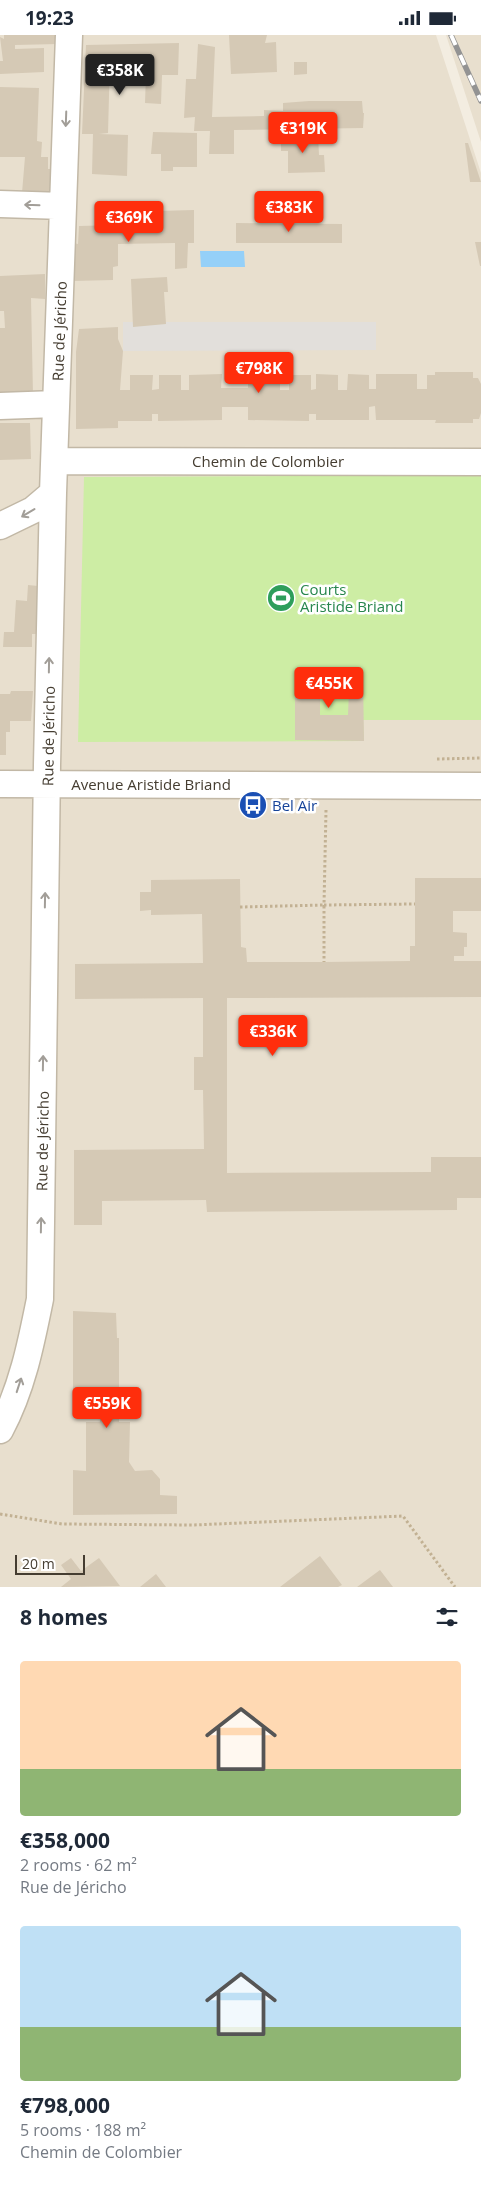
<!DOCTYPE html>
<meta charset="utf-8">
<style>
:root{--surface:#fff;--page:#f6f6f7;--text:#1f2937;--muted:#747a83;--accent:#ff2e0c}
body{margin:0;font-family:"Open Sans",sans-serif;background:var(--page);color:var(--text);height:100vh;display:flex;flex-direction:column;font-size:19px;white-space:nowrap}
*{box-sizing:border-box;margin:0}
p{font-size:16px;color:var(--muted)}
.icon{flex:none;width:28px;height:28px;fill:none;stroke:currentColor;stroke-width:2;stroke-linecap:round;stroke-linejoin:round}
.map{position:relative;height:1552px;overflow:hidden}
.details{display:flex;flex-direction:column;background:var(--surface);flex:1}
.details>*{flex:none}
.scale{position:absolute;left:15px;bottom:12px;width:70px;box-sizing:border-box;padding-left:5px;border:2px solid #453d31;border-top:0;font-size:14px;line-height:18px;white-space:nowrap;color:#453d31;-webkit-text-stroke:4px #fff;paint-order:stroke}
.price{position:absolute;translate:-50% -42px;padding:0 11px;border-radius:5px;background:var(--accent);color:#fff;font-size:16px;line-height:32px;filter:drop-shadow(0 1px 2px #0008)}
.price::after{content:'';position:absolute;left:50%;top:30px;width:15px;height:11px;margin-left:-8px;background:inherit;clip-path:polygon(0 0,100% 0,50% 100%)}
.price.current{background:#222;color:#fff}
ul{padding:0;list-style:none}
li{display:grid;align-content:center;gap:10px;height:265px;padding:0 20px}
li span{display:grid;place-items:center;height:155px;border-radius:5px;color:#555}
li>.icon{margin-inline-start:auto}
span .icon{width:90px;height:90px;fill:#fffc;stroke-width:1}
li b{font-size:21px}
h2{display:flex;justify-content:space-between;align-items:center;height:60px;padding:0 20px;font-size:21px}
.status{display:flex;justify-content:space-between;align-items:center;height:35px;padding:0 25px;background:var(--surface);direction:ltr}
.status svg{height:14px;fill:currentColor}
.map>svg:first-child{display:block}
</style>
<div class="status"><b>19:23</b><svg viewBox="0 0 49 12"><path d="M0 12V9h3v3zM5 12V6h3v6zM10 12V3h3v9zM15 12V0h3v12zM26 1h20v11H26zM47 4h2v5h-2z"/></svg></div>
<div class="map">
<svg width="481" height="1552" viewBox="0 0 481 1552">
<rect width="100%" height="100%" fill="#f3ede1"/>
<path fill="#e8dfce" d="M0,0H436L481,138V1552H0Z
M446,0H481V107Z"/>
<path fill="#cdeda4" d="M481,440V685H363L364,706L78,707L84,442Z"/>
<path fill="#e2dfdb" d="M123,287H376V315L123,316Z"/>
<path fill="#95d0f8" d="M200,216H244L245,232H201Z"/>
<path fill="#d5c9b5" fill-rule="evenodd" d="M4,0H58V9L15,10V14L44,13V37L0,39V26H3L0,2L4,4Z
M229,0H267L265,8L276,7L277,37L231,39Z
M179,8L178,40H162L161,69L145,68L146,39H126L127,20H123V23H110L108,98L99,99L128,100L127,141L92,139L93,99H82L86,10Z
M198,9L215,12L212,82L264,81V75L283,76V68L309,66H362L363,78H364L363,93L234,95V119H209L210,96H194L195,82L184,83L186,44H196Z
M294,27H307V39L294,40Z
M0,52L39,53L37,106L42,107L41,122H48V134H54L53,159L22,158L25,122H0Z
M153,97L197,98V132H173V136H161V119H151Z
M318,100L319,120H324L325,137L288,138V116H281V101Z
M465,108H468L481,147H470Z
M194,175V208H188L187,233L175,234V208L118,209V231L113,232V245L72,246L73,208L78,209L79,191L158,189V176Z
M236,188L342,189V208H236Z
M475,207H481V231H480Z
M45,239V264L31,263L33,360L0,361V293H5L4,276H0V241Z
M167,242L168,257H164L166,289L133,292L131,244Z
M118,292V304L123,316L120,355H130V340H153L152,355L159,354V340H181V355H189V340L222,339L221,353H248V340H280V355H289V340H311V355L316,354V339L338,340V355H347L348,339L369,340V354H376V339H417V354H427V340H435V337H473V343H478L481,349V378L479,384H473V388H435L436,385H376L375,371L369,372V385H316V379H309V386L248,385V372H222V385L158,386V379H152V386H118V393L76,394V317L79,294Z
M0,388H30L31,424L0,425Z
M28,550L38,551L36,599H32V612H3L4,597H14L16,565L27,566Z
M295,643H363L364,706L295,705ZM320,655H349L348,680H320Z
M11,656H33L31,686H10V697H6V720H0V659H10Z
M415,843H481V876H453V897L467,898V912H464V921H454V926H481V962L227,963V1138L431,1137V1122H481V1163H457V1175L322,1176L207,1177L206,1165L102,1166V1190H74V1115L204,1114L203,1055H194V1022H203V963L75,964V929L203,928L202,879L151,880V875L140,876V857H151V845L240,844L241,912L246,913L247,927H324L410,926V911H415Z
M73,1276L116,1278L117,1303H119V1387H130L129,1427L135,1436L152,1435L160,1444V1460L177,1461V1479L73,1480V1435L86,1436V1387H100V1377H73Z
M320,1521L342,1550L338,1552H280Z
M71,1523L81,1536L99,1523L120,1551L61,1552L71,1544L61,1530Z
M380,1535L393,1552H357Z
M156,1539L166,1552H140Z"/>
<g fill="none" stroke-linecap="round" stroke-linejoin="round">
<defs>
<path id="minor" d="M0,169L63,171
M0,371L56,369
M55,426L481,427
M0,491L33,475L53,458
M0,749L481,751
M0,1395C22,1354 31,1309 40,1264L47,730L53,458L69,0"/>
</defs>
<use href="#minor" stroke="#c2b8a6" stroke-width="29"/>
<path stroke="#c2b193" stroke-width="3" stroke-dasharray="2.5 2.5" stroke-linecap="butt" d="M437,724L481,723
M326,775L324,870L415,869
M240,872L324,870V927
M0,1479L62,1489L193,1490L403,1481L455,1552"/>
<use href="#minor" stroke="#fff" stroke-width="26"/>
<defs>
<path id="rail" d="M451,0L481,66"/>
</defs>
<use href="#rail" stroke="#939393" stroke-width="5.5"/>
<use href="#rail" stroke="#fff" stroke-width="4" stroke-dasharray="11" stroke-linecap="butt"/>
</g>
<defs><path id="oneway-shaft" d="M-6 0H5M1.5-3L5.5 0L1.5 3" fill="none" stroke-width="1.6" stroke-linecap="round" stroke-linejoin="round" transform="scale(1.25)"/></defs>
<g stroke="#a29e98">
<use href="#oneway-shaft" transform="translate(66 84) rotate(92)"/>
<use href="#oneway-shaft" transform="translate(32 170) rotate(-178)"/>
<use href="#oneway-shaft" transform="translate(28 478) rotate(149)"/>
<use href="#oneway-shaft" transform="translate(49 630) rotate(-89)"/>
<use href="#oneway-shaft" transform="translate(45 865) rotate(-89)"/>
<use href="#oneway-shaft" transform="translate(43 1028) rotate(-89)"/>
<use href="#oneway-shaft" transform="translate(41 1190) rotate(-89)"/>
<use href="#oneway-shaft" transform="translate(19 1350) rotate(-72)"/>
</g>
<defs>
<symbol id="stadium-disc" viewBox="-11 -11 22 22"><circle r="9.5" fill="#2e9e5b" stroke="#fff"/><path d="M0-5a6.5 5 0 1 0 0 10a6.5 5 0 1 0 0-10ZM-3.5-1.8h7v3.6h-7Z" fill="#fff"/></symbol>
<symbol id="bus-disc" viewBox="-11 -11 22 22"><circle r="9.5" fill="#1a4fb4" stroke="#fff"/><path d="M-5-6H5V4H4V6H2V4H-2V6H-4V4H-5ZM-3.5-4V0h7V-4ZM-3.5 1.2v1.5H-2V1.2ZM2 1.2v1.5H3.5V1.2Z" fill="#fff"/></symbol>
</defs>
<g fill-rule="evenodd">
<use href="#stadium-disc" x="265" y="547" width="32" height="32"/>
<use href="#bus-disc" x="237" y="754" width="32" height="32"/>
</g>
<g text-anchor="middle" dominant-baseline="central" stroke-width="5" stroke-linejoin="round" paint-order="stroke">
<g font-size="15" fill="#453d31" stroke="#fff">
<text transform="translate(59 296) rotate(-88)">Rue de Jéricho</text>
<text x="268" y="426">Chemin de Colombier</text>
<text transform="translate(48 701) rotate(-89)">Rue de Jéricho</text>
<text x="151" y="749">Avenue Aristide Briand</text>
<text transform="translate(42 1106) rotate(-89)">Rue de Jéricho</text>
</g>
<g font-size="15" fill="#27864d" stroke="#fff" text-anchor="start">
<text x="300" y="554">Courts<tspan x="300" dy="17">Aristide Briand</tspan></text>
</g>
<g font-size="15" fill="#164399" stroke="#fff" text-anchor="start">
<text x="272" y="770">Bel Air</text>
</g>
</g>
</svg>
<div class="scale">20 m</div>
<b class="price current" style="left:120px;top:61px">€358K</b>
<b class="price" style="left:303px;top:119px">€319K</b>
<b class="price" style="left:289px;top:198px">€383K</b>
<b class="price" style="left:129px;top:208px">€369K</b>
<b class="price" style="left:259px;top:359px">€798K</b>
<b class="price" style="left:329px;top:674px">€455K</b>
<b class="price" style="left:273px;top:1022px">€336K</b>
<b class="price" style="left:107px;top:1394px">€559K</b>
</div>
<section class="details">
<h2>8 homes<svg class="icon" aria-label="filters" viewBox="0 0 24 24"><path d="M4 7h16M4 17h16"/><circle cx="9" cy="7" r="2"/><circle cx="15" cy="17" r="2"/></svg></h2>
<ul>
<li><span style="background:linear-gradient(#ffd9b3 70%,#8fb573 0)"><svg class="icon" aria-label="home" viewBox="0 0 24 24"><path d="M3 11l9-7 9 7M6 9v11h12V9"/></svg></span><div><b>€358,000</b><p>2 rooms · 62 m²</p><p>Rue de Jéricho</p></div></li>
<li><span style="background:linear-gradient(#bfe0f5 65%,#8fb573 0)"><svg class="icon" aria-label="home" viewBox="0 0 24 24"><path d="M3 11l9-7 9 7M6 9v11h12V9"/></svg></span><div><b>€798,000</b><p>5 rooms · 188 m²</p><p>Chemin de Colombier</p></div></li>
</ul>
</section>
